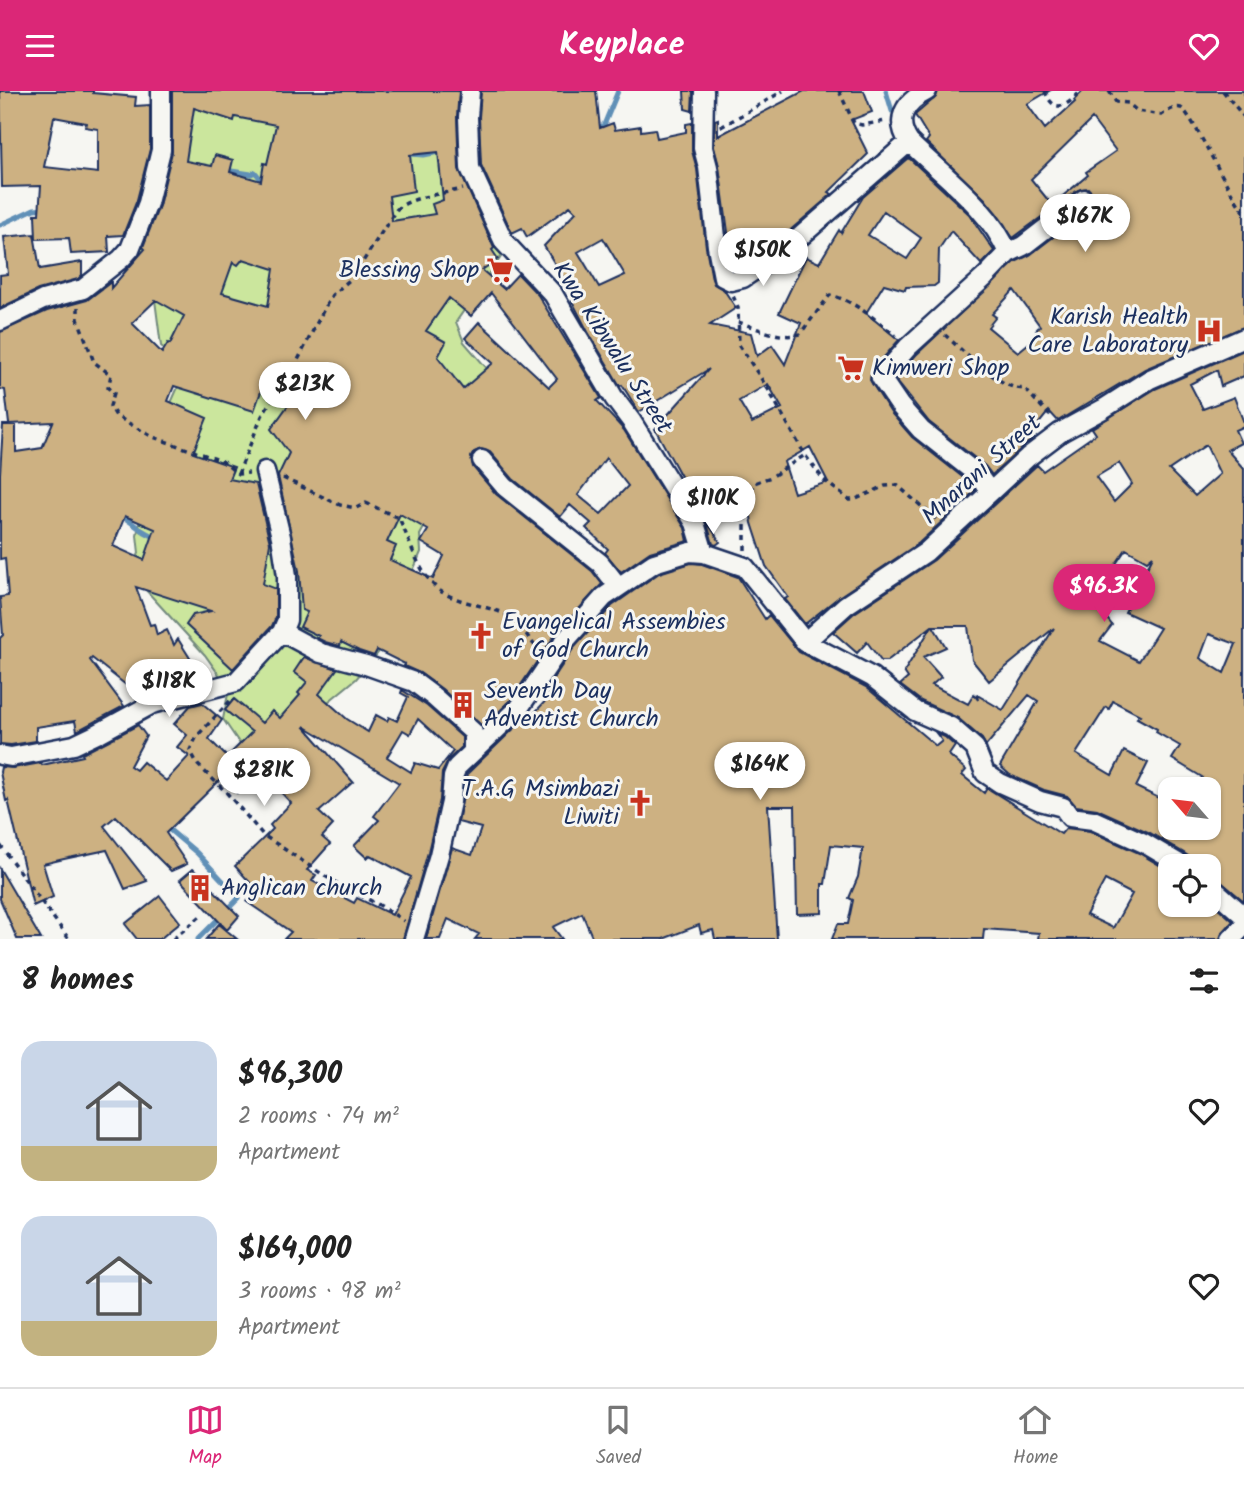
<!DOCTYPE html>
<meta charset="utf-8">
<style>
:root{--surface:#fff;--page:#f6f6f6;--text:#222;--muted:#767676;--line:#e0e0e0;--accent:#db2777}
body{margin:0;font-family:Kalam,sans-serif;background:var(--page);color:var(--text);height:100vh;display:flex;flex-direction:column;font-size:26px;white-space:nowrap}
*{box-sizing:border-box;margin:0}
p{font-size:23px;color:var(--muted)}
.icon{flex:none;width:38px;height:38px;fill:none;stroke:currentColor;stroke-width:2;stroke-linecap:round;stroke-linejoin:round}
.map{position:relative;height:848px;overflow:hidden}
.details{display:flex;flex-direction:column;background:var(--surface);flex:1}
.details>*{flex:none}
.needle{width:46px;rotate:298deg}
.fabs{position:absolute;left:1158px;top:686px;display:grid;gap:14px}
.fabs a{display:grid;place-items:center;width:63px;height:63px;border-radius:14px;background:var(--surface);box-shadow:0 2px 5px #0004;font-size:35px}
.price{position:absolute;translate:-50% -60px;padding:0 16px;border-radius:24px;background:#fff;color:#222;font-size:23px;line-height:46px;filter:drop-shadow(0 2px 4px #0008)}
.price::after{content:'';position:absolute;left:50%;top:42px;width:21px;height:16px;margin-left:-10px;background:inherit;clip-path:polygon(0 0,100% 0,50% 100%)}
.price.active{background:var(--accent);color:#fff}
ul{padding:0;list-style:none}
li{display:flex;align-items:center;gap:21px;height:175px;padding:0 21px}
li span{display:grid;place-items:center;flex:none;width:196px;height:140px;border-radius:21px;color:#555}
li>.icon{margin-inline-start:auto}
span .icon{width:84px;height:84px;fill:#fffc;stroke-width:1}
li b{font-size:30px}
h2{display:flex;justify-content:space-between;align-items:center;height:84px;padding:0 21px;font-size:30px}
header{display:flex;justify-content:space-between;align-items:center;height:91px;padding:0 21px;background:var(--accent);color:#fff;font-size:32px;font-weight:700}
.dock{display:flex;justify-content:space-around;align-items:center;height:98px;border-top:2px solid var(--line);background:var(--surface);font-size:19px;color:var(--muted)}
.dock a{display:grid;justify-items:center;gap:4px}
.dock .active{color:var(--accent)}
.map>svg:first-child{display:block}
</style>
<header><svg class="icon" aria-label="menu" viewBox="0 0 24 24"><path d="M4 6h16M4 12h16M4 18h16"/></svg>Keyplace<svg class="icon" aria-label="heart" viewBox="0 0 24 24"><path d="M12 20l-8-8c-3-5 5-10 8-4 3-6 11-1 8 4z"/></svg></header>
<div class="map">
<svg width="1244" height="848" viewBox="0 0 1244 848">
<rect width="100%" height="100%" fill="#f6f6f2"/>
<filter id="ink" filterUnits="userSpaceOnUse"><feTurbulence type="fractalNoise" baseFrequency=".0143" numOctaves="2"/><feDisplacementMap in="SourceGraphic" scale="14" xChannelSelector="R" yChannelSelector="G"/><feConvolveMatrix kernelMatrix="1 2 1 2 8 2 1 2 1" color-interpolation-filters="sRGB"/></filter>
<g filter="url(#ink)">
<path fill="#cbe69d" stroke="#738a7e" stroke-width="2" d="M200,0H468L470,81L510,153L456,231L464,251L504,297L493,360L474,373L441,405L420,444L421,461L378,562L356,588L328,611L296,648L240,653L223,628L229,598L205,564L145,498L132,480L139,462L137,444L154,350L187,276L161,255L155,209L122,176L171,39L191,27Z"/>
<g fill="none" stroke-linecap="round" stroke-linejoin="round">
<path stroke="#6190b7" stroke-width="5" d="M886,0L892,20
M594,39L604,34L618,0
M409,63L424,64L444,60
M225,79L251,83L255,81L265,93
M0,134L34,118L46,117
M120,424C134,432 143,443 159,447
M165,735L197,762L239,807L227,819
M198,848L220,826"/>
</g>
<path fill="#cdb182" stroke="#1b2f5e" stroke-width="2" fill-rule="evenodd" d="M0,0H93V2L136,6L135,15L150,14V58L137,109L123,144L108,145L109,161L71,163L69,147L36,148L35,123H39L41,95L2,96ZM54,26L86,32L85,36L98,38V82L44,76Z
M172,0H459L457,26L459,78L494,157L492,159L498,168L482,179L504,198L518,183L538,204L601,307L597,310L624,339L685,437L688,450L650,461L621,481L605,462L608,458L586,437L591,432L570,414L560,426L513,388L490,361L481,358L474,361L471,366L473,376L496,403L592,480L602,493L555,544L510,610L483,636L442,598L420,582L404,575L405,573L377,559L374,565L359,560L341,551L340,555L325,551L317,547L319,545L300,536L307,521L302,519L299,480L278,385L289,362L271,338L304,292L268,281L254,320L174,295L168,310L207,327L193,362L234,376L229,388L256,393L270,452L263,493L276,498V526L272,535L233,578L186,534L193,524L211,520L136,496L150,534L154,533L157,544L167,539L174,554L178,548L193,572L180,581L172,596L141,606L92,567L90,569L124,615L77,640L75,630L36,636V650L11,654L0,653V547L3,544L0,506L8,505L5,467L0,468V383L3,334H16V361L42,357L53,331L9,333L5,299L0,298V241L47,220L87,209L111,191V197L145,158L143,156L159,115L172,61ZM194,17L234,30L235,26L276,34L267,73L264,72L261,90L230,81L233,69L215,64L212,75L186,70ZM438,61L443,109L432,113L435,123L392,130L389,105L414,100L410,64ZM243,168L274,178L268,215L222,202L233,171L238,174ZM491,202L557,288L549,296L479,231L465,247L493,272L463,298L438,266L446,251L426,240L449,207L471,225ZM156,209L184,225L170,253L168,252L162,262L132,232ZM606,367L628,395L601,423L578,404ZM400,423L428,439L421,451L444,465L433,488L390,469L396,455L387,451ZM125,425L155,438L144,469L113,455Z
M481,0H596L600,37L613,32L615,39L641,35V40L655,38L657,47L686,41V33L692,32V60L697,78L706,156L712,188L714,193L724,199L736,217L710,234L751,242L757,265L772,254L785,273L801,232L779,222L806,166L819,172L839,139L841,142L863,106L908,67L910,68L969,123L994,160L981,173L951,140L939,158L938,192L934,195L906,196L905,199L884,193L866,222L899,249L872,280L870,289L891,322L912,346L970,392L975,400L919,452L840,505L805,533L785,508L788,506L766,475L752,432L747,401L723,413L712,398L694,409L655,338L709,278L639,321L622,294L620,295L588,241L572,210L576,208L544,155L576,121L570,115L527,146L522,137L512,142L481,74L479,26ZM884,120L921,147L907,168L868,144ZM603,147L625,184L599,196L578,161ZM768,293L782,317L752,332L739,310ZM810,356L828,391L794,402L784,371Z
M684,0H693L692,20L685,18Z
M804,0H864L872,21L851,29L868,63L829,101L832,103L779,149L733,178L719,75L714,56L715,29L718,28V45Z
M938,0H1049L1027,13L1045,38L1075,11L1074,9L1083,0H1244V236L1145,278L1058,330L1049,320L1028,346L1031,349L992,384L985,375L929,331L895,288L916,264L1015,171L1030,164L1091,117L1095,106L1088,97L1078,99L1013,147L985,108L926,51L929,47L915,24L936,6ZM1092,28L1116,60L1086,81L1088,84L1052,114L1031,88ZM1014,199L1040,235L1036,239L1040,243L1018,261L988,236L996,226L992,223Z
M34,143L40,178L82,171V184L78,188L38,199L0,217V184L8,183L4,146Z
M1244,259V285L1221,295L1217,279L1190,293L1203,318L1234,306L1244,332V335L1235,339L1241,352L1227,359L1244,378V810L1209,781V775H1202L1184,762L1150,742L1097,718L1076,715L1067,705L1044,699L1010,684L1000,675L1038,610L1029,604L986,655L982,648L958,627L921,610L900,594L908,587L904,581L932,535L887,570H881L867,551L857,562L833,541L853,523L934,469L1037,374L1043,380L1096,343L1092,337L1155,298ZM1206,354L1220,383L1195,405L1169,379ZM1119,372L1132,393L1114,411L1096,386ZM1126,458L1147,470L1153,465L1125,521L1160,537L1139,570L1100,550L1112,534L1095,512L1110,500L1103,492ZM933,535H968L972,569L989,590L1054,537L1003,619L977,604L978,609L974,603L968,613L932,594L941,586L923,566L946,556ZM1209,543L1236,553L1224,582L1200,567ZM1113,610L1140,624L1137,627L1157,638L1156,641L1180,655L1172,668L1202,686L1195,698H1209V737H1171V728L1159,719L1163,709L1136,696L1148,672L1124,660L1112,684L1076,663L1106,616L1109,618Z
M706,429L720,451L716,454L713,453Z
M691,472L702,473L738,486L765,528L769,524L799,561L866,596L936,655L942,650L936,642L945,646L955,655L949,664L966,679L962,684L984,702L987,697L1061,743L1066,737L1090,740L1139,762L1171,781V814H1209V809L1233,830L1223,841L1220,848H1038L1039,842L984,838L983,848H832L838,833H848L853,809L849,807L858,786L863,757L831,754L825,793H822V822L797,823L795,715H768L777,848H715L713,839L701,842L699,834L663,848H593L582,822L553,836L562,848H475L479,843L448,828L440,848H426L452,757L472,764L481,737L458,731L467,683L527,625L529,628L550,605L545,600L573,558L612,515L659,482ZM1105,789L1132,803L1113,837L1086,824Z
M304,566L337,578L319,603L347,628L368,641L376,624L387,630L389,626L397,630L408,606L401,602L402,599L427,615L462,646V656L449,668L442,682L440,709L428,761L403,848H284L291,841L247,811L256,798L235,775L273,738L270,734L291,712L266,685L251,699L246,694L237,702L222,687L166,742L187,773L171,780L116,725L104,735L147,790L125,798L107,759L64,768L43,773L53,806L33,815L8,709L6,710L0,681L1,676L13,677L41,672L42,674L83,665L82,663L138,634L146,645L130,675L136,679L143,671L166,690L189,665L177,656L187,644L174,633L190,615L202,612L222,629L209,648L227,666L252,641L225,619L234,608L262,632L272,620L280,627L300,604L298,602L307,591L294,581ZM418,628L453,660L438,679L415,672L411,681L387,666L403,639L410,643ZM304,635L399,692L374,725L379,729L354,755L367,767L370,764L411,786L392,824L357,807L354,812L312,790L316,784L307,779L330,753L322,746L333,734L319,721L353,691Z
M0,778L41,848H17L0,808Z
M193,778L239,825L227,839L180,789Z
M160,805L180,831L160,848H137L125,833Z
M219,833L237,848H206Z"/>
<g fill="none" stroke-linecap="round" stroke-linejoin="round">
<defs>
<path id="minor" d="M470,0L468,26L470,77L504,151L553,203L614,307L632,331L695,432L704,462
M704,0L703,57L708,76L717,155L723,186L731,190L743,187L786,158L909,51C894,28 905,11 927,0
M909,51C943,85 989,116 1008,162
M0,230L43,209L83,198L121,168L130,158L148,112L161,59V0
M482,369L505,396L600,472L618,495
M990,401L978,384L921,339L900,315L881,287L908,256L985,186L1008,162L1023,155L1084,108
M282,541L321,562L366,574L414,591L434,606L473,641V660
M805,551L846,514L926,461L1028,366L1061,341L1103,318L1150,288L1244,247
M0,664L11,666L74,654L97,643L152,613L236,591L282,541L287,529V485L281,446L265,380
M1209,794L1244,825
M414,848L439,764L451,711L453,686L457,676L519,617L564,551L604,506L654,472L690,461L704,462L745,476L805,551L872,586L915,620L951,636L975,657L985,682L1000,692L1040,710L1063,716L1070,726L1093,729L1144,752L1183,775
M1231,848L1244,835"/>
</defs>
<use href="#minor" stroke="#1b2f5e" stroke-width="23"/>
<path stroke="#1b2f5e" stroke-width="3.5" stroke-dasharray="5 5" stroke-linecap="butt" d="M839,0L854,32L862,34L886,30
M1045,0C1054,25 1068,14 1081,0
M1109,0L1116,11L1128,12L1137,20L1161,24C1167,21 1174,15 1181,17C1192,22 1229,104 1244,120
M1223,0L1244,26
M721,36L783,0
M733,205L738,216L739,254L745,263L768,298L805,364L824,389L849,409H854L885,395L897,394L936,428
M78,216V228L94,271L111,284L108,297L114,302L110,315L116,325L153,346L222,370L238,383L249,382
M738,231C757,237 780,249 800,243L830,204C855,210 876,229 896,245
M945,244C960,257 1006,303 1024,297L1052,327
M238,383L262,325L278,297L296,273L325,216L332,204L353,186L396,119C411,105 443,103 463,98
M283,387L340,414L356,417L366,412L399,427C410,450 418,482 439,499C456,512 492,515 511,526C523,534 528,550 540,559
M745,459V416L754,392L771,386L805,364
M230,610L197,645L190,659L198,674L226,701L263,744L331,789L381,815L404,830
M0,754L69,848
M173,848L202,824"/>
<use href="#minor" stroke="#f6f6f2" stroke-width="18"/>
</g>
</g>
<defs>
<symbol id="supermarket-bare" viewBox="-9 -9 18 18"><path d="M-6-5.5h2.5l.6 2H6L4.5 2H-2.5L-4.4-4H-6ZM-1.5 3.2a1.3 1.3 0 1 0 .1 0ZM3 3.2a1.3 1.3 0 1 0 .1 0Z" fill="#c8321e" stroke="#f6f6f2" stroke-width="2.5" paint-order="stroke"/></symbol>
<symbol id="hospital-bare" viewBox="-9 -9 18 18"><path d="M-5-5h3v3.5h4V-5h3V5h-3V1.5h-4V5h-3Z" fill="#c8321e" stroke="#f6f6f2" stroke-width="2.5" paint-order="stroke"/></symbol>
<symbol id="church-bare" viewBox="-9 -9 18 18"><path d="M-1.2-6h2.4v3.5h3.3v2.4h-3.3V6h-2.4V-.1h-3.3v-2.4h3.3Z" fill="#c8321e" stroke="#f6f6f2" stroke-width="2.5" paint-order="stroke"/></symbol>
<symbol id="building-bare" viewBox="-9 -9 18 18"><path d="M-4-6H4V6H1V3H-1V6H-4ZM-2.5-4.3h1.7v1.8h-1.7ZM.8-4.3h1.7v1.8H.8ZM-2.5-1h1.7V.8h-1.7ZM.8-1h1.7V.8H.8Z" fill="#c8321e" stroke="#f6f6f2" stroke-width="2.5" paint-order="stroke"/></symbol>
</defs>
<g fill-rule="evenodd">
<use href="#supermarket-bare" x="481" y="160" width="38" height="38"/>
<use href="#hospital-bare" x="1190" y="221" width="38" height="38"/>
<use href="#supermarket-bare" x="832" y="258" width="38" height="38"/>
<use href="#church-bare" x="462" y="526" width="38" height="38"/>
<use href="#building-bare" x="444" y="595" width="38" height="38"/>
<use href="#church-bare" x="621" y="693" width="38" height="38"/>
<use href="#building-bare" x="181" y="778" width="38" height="38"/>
</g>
<g text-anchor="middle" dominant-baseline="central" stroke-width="6" stroke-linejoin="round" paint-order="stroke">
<g font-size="24" fill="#1b2f5e" stroke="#f6f6f2" text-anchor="start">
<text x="479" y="179" text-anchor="end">Blessing Shop</text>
<text x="1188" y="226" text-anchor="end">Karish Health<tspan x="1188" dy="28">Care Laboratory</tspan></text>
<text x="872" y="277">Kimweri Shop</text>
<text x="502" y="531">Evangelical Assembies<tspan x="502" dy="28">of God Church</tspan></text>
<text x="484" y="600">Seventh Day<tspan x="484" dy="28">Adventist Church</tspan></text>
<text x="619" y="698" text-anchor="end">T.A.G Msimbazi<tspan x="619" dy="28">Liwiti</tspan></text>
<text x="221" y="797">Anglican church</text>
</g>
<g font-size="24" fill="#1b2f5e" stroke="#f6f6f2">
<text transform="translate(612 257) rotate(57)">Kwa Kibwalu Street</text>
<text transform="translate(982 379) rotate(-42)">Mnarani Street</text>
</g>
</g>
</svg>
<div class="fabs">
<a><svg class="needle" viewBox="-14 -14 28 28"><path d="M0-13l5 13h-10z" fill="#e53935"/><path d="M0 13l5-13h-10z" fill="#767676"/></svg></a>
<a><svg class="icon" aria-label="locate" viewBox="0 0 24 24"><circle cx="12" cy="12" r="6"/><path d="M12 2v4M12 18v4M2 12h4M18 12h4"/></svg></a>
</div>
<b class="price" style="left:1085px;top:163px">$167K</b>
<b class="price" style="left:763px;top:197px">$150K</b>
<b class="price" style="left:305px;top:331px">$213K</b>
<b class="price" style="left:713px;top:445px">$110K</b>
<b class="price active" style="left:1104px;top:533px">$96.3K</b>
<b class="price" style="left:169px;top:628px">$118K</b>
<b class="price" style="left:760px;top:711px">$164K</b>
<b class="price" style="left:264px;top:717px">$281K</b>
</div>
<section class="details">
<h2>8 homes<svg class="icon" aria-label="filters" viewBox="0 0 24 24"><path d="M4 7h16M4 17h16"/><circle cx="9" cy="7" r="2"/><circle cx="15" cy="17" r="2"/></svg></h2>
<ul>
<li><span style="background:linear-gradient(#c9d6e8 75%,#c2b280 0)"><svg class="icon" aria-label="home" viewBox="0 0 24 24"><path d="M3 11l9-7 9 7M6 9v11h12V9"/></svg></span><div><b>$96,300</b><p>2 rooms · 74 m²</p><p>Apartment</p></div><svg class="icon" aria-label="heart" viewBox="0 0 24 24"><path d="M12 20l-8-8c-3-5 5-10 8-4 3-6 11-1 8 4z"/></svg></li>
<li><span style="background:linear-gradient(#c9d6e8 75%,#c2b280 0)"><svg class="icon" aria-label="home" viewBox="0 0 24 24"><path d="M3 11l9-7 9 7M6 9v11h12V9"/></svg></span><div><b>$164,000</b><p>3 rooms · 98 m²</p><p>Apartment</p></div><svg class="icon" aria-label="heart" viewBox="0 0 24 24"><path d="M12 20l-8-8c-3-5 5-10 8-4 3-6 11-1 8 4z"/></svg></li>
</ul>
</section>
<nav class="dock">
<a class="active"><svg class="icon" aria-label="map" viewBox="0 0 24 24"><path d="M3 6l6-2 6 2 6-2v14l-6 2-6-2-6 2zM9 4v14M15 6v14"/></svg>Map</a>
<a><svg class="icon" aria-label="saved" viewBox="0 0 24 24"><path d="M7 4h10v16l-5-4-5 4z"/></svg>Saved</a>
<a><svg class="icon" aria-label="home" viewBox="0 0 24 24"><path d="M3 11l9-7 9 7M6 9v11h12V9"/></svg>Home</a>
</nav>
